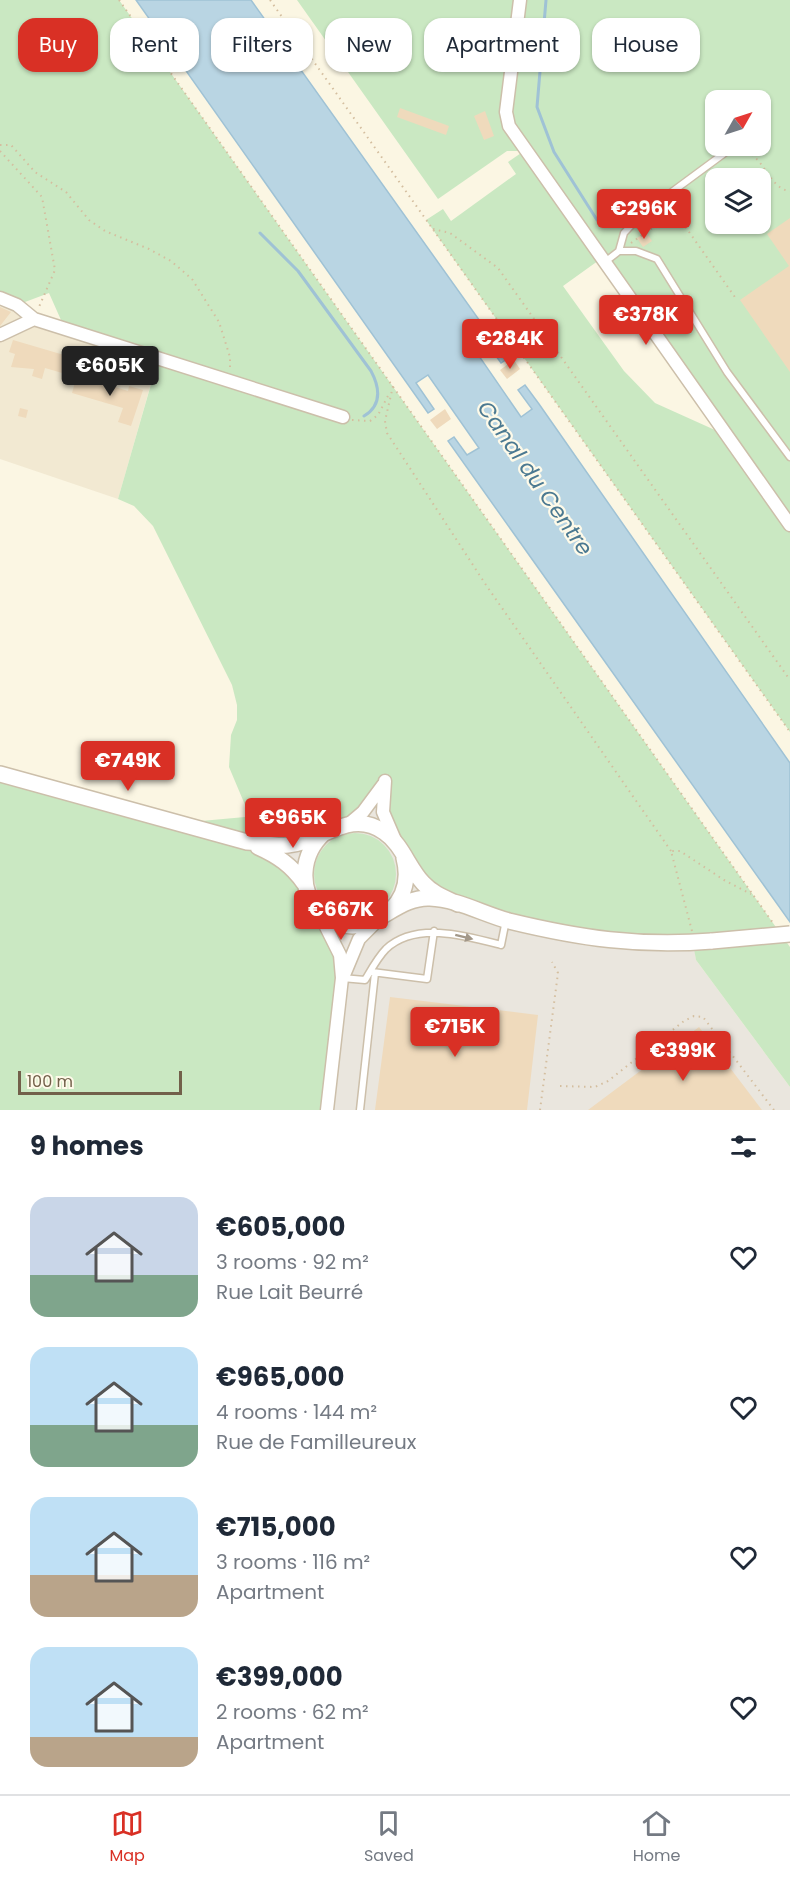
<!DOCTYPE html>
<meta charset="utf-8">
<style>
:root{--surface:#fff;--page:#f2f2f3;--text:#1f2937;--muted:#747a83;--line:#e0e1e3;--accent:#d93025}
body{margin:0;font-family:Poppins,sans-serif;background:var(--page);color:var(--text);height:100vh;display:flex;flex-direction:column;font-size:22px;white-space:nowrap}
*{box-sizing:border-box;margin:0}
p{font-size:20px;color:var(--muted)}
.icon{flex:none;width:33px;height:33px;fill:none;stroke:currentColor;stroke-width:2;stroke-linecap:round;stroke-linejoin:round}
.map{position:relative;height:1110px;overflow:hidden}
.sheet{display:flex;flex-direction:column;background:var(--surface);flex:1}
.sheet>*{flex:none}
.top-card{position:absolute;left:18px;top:18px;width:754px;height:54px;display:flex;gap:12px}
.needle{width:39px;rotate:51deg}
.buttons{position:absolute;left:705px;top:90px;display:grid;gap:12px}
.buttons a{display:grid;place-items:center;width:66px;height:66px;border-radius:12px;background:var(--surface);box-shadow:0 2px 4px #0004;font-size:30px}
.scale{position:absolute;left:18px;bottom:15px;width:164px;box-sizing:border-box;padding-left:6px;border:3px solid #72604a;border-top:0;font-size:16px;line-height:21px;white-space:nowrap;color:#72604a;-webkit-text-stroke:4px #fefae9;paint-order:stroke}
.price{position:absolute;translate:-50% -51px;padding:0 14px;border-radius:6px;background:var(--accent);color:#fff;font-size:20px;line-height:39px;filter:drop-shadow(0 2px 3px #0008)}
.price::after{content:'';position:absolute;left:50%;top:36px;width:18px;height:14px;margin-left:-9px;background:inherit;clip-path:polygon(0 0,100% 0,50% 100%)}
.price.selected{background:#222;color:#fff}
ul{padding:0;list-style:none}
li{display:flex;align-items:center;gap:18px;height:150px;padding:0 30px}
li span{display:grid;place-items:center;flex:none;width:168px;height:120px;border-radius:18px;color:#555}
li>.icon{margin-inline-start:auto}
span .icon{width:72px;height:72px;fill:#fffc;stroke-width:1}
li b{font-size:26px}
h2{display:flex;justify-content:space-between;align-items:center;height:72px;padding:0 30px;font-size:26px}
.chip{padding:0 21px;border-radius:18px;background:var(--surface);box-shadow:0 2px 4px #0004;font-size:21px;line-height:54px}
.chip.selected{background:var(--accent);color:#fff}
.tab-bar{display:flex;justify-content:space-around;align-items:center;height:84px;border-top:2px solid var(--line);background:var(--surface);font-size:16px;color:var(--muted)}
.tab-bar a{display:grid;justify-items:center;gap:3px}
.tab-bar .selected{color:var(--accent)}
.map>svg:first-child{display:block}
</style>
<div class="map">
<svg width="790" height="1110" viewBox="0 0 790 1110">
<rect width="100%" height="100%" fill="#fbf6e3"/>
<path fill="#f2e9d2" d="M0,298L34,320L158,359L118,499L0,459Z"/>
<path fill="#eae6de" d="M373,485L694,943L696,960L790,1087V1110H0V809L226,876Z"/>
<path fill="#cae8c2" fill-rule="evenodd" d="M0,0H119L790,947V1087L696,960L693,943L585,938L436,894L403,855L383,796L324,833L250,842L294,868L340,955L327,1110H0V774L179,823L245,817L248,812L229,767L231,735L237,720V705L232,685L153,526L134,506L118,499L158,360L65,329L49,293L17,305L0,298Z
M297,0H790V732L426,220L443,209L451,221L516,174L508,162L524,151H507L438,199ZM716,100H760V146H716ZM716,178H760V224H716ZM602,258L726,435L655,403L624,371L563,286Z
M314 874a41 41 0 1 1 82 0a41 41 0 1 1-82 0Z"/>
<path fill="#b9d5e3" stroke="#9fc2d5" stroke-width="1.5" d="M136,0H251L507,359L501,363L481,335L470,343L521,417L532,409L518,390L525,385L539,404L790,763V922L448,441L454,437L467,455L479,448L428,375L416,383L434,409L428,413Z"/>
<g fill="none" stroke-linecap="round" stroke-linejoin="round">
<path stroke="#9fc2d5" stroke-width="3" d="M546,0L537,107L554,152L597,220
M260,233L298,271L371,371C380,388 382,405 364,416"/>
</g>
<path fill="#efdabc" d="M400,108L449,126L446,135L397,117Z
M485,111L494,136L484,140L474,116Z
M790,218V372L740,300L789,266L767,234Z
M646,232L652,241L643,247L637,238Z
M0,307L11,312L0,326Z
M13,340L81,360L76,377L45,368L42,379L32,376L34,369L11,367L15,354L9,352Z
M514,360L520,369L507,379L500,370Z
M77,375L128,391L129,386L143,390L131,426L118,422L123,408L72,393Z
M20,408L28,410L26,418L18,416Z
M445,409L451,419L437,429L430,420Z
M390,997L538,1015L527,1110H375Z
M699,1027L762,1110H588Z"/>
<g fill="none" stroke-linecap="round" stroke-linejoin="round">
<defs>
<path id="service" d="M619,251H636L657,259L727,372L790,457
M605,262L619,251L624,233L642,214L726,152
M372,972L427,979L434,931
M342,978L365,980C371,970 378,957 386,949C416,921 467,936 501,945L506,920
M360,1110L375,973"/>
<path id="minor" d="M520,0L506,112L509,126L790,525
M0,298L17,305L34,319
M0,335L34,319L343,417
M385,781L383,812L395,840
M350,823L363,812L383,785
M319,913L340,955L342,978L327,1110
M344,975L359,939L376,922"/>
<path id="tertiary" d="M0,774L247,842C260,843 275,846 288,845C322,842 350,808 384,832C402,844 408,867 423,883C432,893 445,898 458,904
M324,833C312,844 306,856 305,872C304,887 309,903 321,913C367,950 389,896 430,898C457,899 483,914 509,921C579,938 639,947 712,941
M258,847C278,856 291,865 304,883
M391,910C405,896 409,877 404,858"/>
</defs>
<use href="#service" stroke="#ccbfaa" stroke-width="9"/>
<use href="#minor" stroke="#ccbfaa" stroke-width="15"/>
<use href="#tertiary" stroke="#ccbfaa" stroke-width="18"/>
<path stroke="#d4be9f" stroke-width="2" stroke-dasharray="1.5 4.5" stroke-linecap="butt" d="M119,0L773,923
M270,0L790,732
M0,145H11L35,172L66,192L89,220L105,231L149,249L171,261L192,279L219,322L230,357V371
M735,149C764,149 767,189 790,191
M0,151L42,197L55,270L39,307
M433,229L450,233L498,268L790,680
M631,243L675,212L737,300
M393,386L385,421L387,433L486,585L671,851
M352,420L370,421L378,415L390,392
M692,931L671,851H680L724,880L751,894
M560,1086L595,1087L608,1081L684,1021L694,1016L703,1017L774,1110
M540,1110L558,973L552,962"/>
<use href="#service" stroke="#fff" stroke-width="6"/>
<use href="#minor" stroke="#fff" stroke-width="12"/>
<use href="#tertiary" stroke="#fff" stroke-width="15"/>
<defs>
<path id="tertiary-bridge" d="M712,941L790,934"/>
</defs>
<use href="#tertiary-bridge" stroke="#ccbfaa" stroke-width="18" stroke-linecap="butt"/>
<use href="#tertiary-bridge" stroke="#fff" stroke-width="15"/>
</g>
<defs><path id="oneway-solid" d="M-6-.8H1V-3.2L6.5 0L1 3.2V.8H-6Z" transform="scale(1.5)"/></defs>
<use fill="#a39889" href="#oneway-solid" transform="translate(464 937) rotate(14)"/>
<g text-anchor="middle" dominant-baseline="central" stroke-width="4.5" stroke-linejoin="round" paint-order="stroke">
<g font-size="22" font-style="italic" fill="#4b7991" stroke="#fefae9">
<text transform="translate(535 478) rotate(55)">Canal du Centre</text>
</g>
</g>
</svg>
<div class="buttons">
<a><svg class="needle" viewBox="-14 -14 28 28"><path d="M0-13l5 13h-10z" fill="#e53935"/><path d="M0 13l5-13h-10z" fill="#747a83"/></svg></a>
<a><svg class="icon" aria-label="layers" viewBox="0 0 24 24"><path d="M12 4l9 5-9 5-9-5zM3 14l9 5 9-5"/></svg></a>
</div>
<div class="scale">100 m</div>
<b class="price" style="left:644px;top:240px">€296K</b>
<b class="price" style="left:646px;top:346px">€378K</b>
<b class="price" style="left:510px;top:370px">€284K</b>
<b class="price selected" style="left:110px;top:397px">€605K</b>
<b class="price" style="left:128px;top:792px">€749K</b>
<b class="price" style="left:293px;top:849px">€965K</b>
<b class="price" style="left:341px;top:941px">€667K</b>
<b class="price" style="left:455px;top:1058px">€715K</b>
<b class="price" style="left:683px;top:1082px">€399K</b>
<div class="top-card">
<a class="chip selected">Buy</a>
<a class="chip">Rent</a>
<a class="chip">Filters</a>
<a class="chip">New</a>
<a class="chip">Apartment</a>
<a class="chip">House</a>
</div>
</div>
<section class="sheet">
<h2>9 homes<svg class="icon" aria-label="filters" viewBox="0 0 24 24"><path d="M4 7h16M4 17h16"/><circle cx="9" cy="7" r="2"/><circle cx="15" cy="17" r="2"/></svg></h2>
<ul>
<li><span style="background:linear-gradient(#c9d6e8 65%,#7fa58c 0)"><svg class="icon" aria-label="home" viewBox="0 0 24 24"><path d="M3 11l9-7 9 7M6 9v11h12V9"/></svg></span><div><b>€605,000</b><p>3 rooms · 92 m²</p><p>Rue Lait Beurré</p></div><svg class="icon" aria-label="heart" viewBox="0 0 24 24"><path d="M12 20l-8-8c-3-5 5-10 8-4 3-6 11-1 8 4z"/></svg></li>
<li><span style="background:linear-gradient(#bfe0f5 65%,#7fa58c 0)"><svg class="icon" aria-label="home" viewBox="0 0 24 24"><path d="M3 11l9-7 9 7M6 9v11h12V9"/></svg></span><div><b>€965,000</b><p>4 rooms · 144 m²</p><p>Rue de Familleureux</p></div><svg class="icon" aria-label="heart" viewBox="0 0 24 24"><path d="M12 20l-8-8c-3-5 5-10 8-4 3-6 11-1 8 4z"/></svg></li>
<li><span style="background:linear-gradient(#bfe0f5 65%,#b9a48a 0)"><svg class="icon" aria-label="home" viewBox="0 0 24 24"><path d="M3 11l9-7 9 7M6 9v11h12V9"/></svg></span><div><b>€715,000</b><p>3 rooms · 116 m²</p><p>Apartment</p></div><svg class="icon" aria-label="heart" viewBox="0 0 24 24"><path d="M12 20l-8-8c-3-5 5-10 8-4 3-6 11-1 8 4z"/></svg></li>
<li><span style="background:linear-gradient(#bfe0f5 75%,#b9a48a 0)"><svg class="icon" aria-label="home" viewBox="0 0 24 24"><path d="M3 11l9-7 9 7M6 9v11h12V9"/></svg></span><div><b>€399,000</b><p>2 rooms · 62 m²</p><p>Apartment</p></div><svg class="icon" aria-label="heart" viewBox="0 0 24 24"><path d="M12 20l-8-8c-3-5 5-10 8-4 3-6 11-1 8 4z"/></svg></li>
</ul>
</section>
<nav class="tab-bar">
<a class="selected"><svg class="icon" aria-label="map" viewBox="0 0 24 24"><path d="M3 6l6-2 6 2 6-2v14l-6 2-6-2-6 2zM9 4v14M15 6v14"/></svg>Map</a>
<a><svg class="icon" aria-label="saved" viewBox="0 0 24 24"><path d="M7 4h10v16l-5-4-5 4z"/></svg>Saved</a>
<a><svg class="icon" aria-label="home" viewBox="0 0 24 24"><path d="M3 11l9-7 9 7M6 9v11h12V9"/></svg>Home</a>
</nav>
